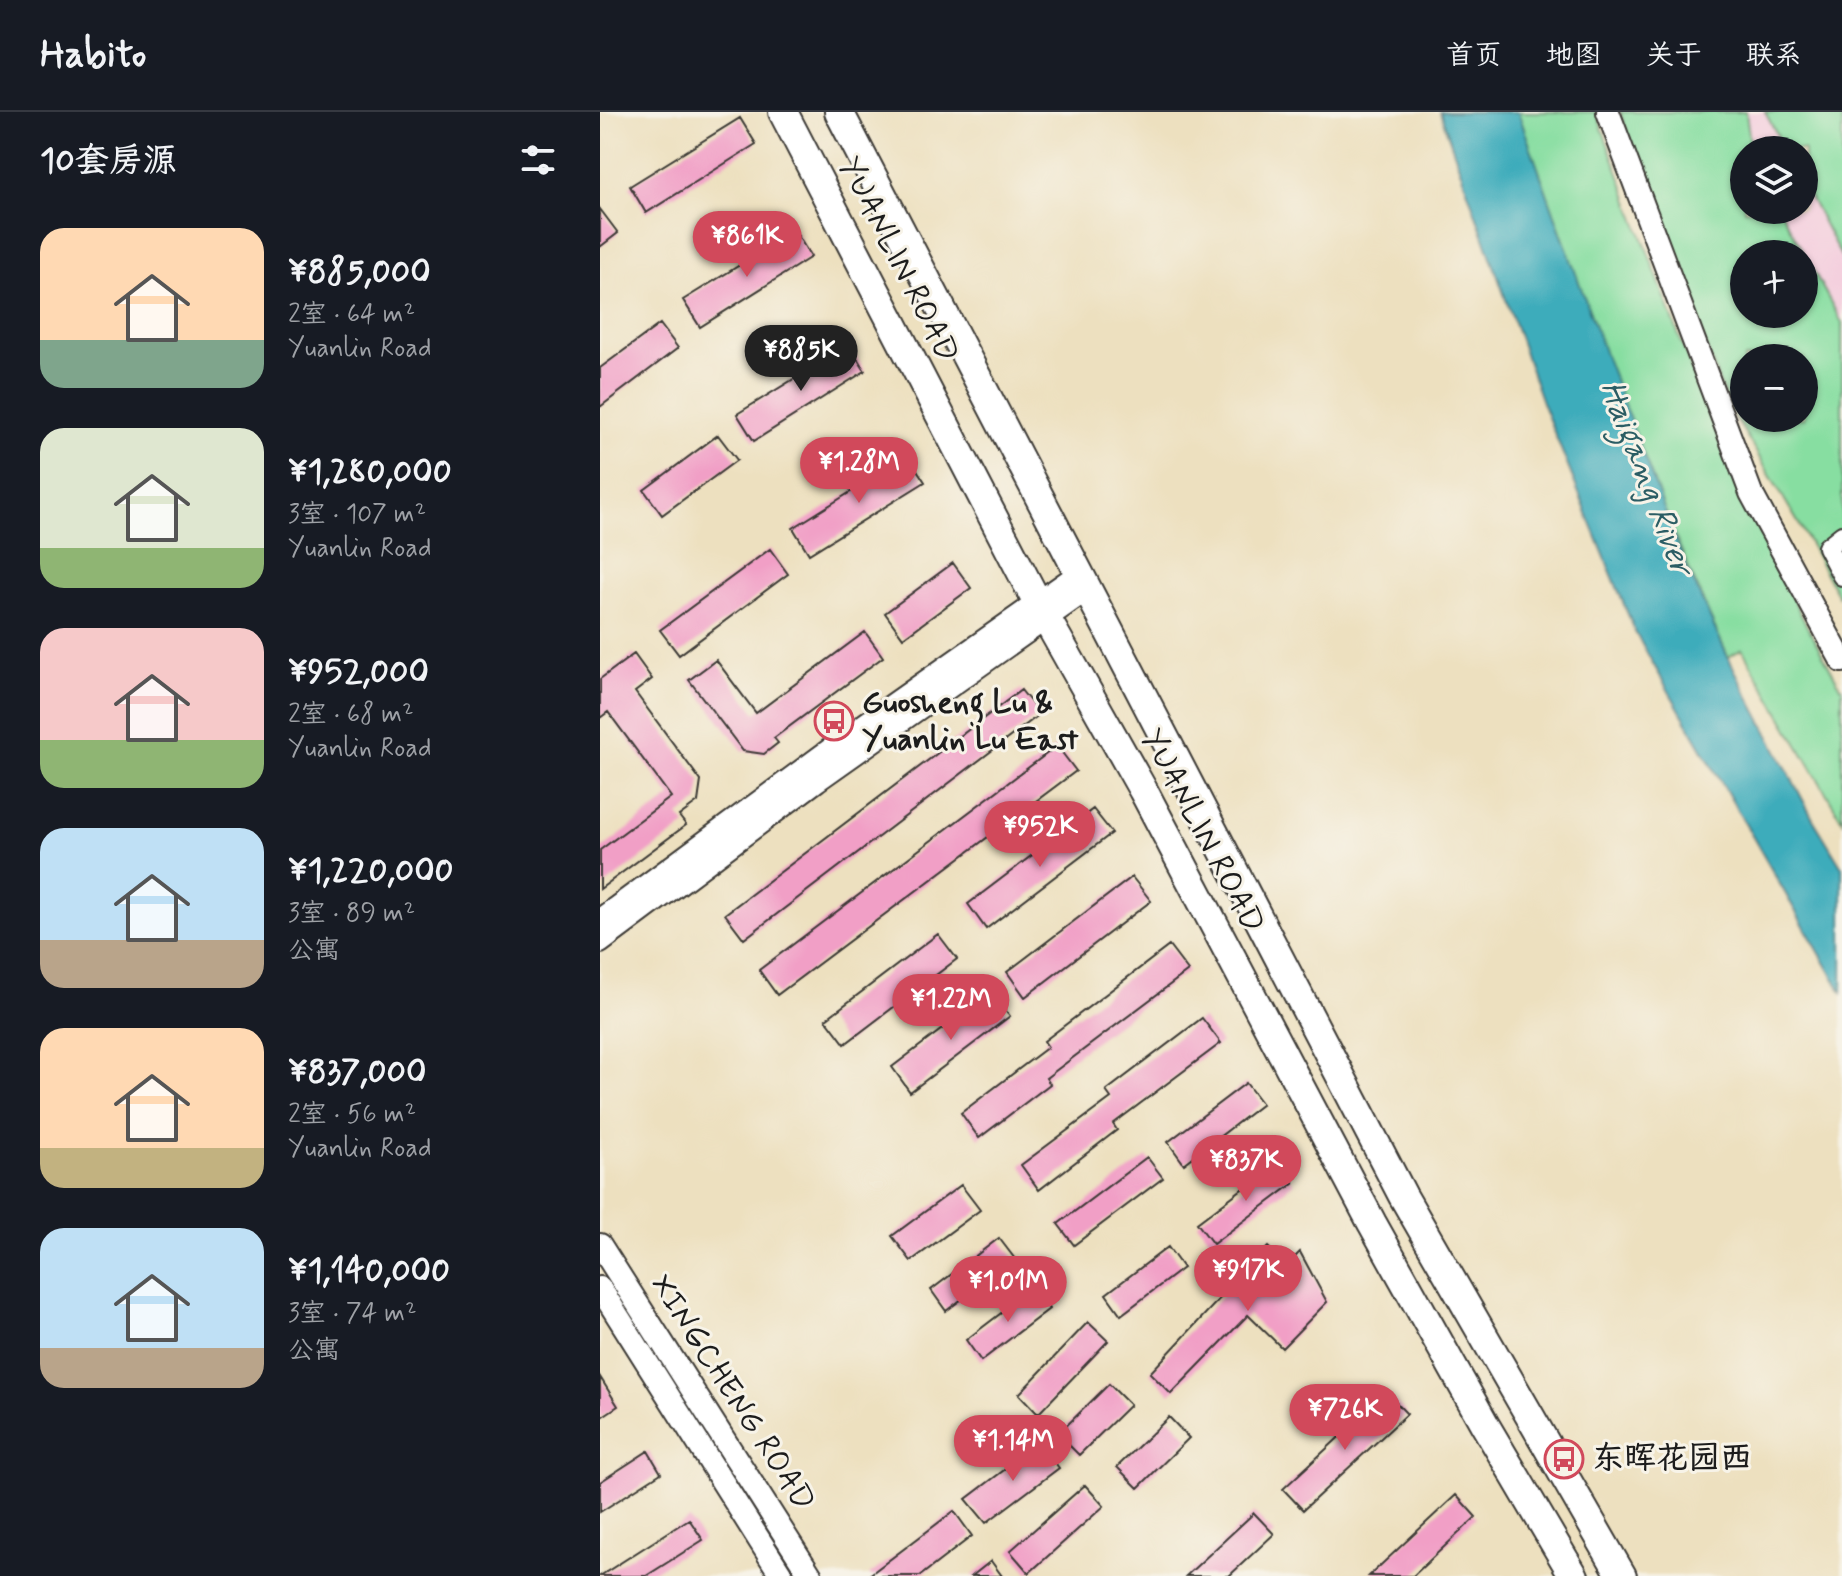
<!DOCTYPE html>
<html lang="zh">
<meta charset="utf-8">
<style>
:root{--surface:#171b24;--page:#20242c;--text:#f1f3f6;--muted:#9ea1a6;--line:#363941;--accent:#d1495b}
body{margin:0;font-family:Mynerve,"LXGW WenKai TC",sans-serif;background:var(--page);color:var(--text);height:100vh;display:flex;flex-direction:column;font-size:30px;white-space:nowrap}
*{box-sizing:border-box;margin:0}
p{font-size:26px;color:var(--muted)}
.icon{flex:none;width:44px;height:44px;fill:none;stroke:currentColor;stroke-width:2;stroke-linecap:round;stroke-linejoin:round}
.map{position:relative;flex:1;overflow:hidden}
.side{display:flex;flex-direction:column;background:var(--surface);width:600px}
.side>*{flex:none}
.buttons{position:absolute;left:1130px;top:24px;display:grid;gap:16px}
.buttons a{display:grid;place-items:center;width:88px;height:88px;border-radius:50%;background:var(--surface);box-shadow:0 2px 6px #0004;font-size:40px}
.price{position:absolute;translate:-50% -68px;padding:0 18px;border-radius:28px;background:var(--accent);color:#fff;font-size:26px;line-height:52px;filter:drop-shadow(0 2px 4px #0008)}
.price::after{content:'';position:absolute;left:50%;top:48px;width:24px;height:18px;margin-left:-12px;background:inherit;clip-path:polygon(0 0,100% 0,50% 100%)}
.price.current{background:#222;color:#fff}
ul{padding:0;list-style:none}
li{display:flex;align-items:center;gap:24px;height:200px;padding:0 40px}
li span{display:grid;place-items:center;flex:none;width:224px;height:160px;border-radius:24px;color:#555}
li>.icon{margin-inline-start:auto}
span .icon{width:96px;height:96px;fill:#fffc;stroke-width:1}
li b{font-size:34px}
h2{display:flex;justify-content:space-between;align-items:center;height:96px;padding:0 40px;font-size:34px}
header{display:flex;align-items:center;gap:48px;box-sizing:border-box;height:112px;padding:0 40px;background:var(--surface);border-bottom:2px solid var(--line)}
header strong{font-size:38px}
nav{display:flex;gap:44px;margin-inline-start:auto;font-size:28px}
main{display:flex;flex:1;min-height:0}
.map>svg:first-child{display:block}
</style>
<header>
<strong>Habito</strong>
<nav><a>首页</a><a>地图</a><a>关于</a><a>联系</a></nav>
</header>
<main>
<section class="side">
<h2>10套房源<svg class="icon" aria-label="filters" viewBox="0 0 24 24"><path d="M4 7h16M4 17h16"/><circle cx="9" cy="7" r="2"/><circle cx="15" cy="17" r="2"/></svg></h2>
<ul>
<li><span style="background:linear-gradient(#ffd9b3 70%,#7fa58c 0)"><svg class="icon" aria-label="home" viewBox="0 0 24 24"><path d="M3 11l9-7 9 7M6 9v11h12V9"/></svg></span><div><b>¥885,000</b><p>2室 · 64 m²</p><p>Yuanlin Road</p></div></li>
<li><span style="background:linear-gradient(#dfe7d0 75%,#8fb573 0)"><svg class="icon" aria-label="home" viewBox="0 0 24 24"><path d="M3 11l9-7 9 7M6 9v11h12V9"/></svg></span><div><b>¥1,280,000</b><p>3室 · 107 m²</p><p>Yuanlin Road</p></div></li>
<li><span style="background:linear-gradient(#f6c9c9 70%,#8fb573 0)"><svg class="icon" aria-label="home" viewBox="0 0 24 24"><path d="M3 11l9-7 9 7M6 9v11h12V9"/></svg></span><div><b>¥952,000</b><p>2室 · 68 m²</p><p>Yuanlin Road</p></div></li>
<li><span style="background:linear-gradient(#bfe0f5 70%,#b9a48a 0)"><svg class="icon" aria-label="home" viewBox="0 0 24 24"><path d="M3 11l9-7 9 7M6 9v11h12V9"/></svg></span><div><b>¥1,220,000</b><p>3室 · 89 m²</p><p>公寓</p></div></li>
<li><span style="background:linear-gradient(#ffd9b3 75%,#c2b280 0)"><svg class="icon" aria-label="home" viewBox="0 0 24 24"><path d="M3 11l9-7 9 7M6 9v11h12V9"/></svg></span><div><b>¥837,000</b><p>2室 · 56 m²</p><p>Yuanlin Road</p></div></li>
<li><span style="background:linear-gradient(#bfe0f5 75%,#b9a48a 0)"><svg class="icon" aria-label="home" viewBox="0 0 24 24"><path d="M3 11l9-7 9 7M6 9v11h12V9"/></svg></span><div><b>¥1,140,000</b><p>3室 · 74 m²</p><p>公寓</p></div></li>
</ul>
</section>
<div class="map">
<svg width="1242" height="1464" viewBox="0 0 1242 1464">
<rect width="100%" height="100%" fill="#f7f3e8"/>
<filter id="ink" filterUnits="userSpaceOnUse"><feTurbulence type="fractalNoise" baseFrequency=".0125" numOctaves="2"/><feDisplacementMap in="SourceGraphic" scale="16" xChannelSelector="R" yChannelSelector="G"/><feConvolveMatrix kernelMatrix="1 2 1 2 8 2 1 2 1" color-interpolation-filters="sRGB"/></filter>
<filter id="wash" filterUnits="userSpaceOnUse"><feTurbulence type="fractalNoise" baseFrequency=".006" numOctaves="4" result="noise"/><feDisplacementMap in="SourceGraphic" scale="32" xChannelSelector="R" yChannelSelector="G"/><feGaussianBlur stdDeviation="1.8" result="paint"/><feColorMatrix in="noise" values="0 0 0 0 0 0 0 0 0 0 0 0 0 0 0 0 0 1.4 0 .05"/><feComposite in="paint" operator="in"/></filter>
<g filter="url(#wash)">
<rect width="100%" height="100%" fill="#ede0bf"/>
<path fill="#f4cfde" d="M1126,0H1242V211L1180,98H1204V38H1147Z"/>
<path fill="#87dea1" stroke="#527d5e" stroke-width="2" fill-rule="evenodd" d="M918,0H996L1092,259L1138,375L1203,507L1242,577V708L1142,537L1128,545C1047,368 980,184 918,0Z
M1020,0H1146L1151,38H1144V98H1180L1242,211V482L1238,484L1199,412L1127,291ZM1144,142H1204V202H1144ZM1144,246H1204V306H1144Z
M1165,0H1242V146L1204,74V38H1185Z"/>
<path fill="#3eacbb" stroke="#2d646c" stroke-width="2" d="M840,0H918L1007,248L1085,451L1128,545L1213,707L1242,755V880L1036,522L943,293Z"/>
<g id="blocks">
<path fill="#f19fc6" d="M140,6L156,32L46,101L30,74Z
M0,97L18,121L0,135Z
M195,119L211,145L100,215L83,188Z
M60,212L78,236L0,295V256Z
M249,233L265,259L154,329L137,302Z
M118,323L137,348L62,403L44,378Z
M308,344L325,370L209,442L193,416Z
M170,437L188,462L79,543L60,518Z
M353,451L371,476L303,526L285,501Z
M265,520L283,545L174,626L178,631L164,642L143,639L89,568L116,548L156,601Z
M34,542L52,567L35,580L101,669L98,690L79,704L86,713L0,777V738L71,685L8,600L0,606V567Z
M421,578L440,602L144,827L125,802Z
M457,634L476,659L177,883L159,858Z
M493,697L512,721L386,817L368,792Z
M532,765L551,789L425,885L407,860Z
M338,822L357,847L245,932L226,907Z
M569,834L588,859L446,966L450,972L379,1026L361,1001L448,935L444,929Z
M391,880L410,904L310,980L292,955Z
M602,906L621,931L513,1012L517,1018L439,1078L421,1053L511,986L506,979Z
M646,971L662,992L584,1052L568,1030Z
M547,1045L563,1066L474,1133L458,1112Z
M678,1050L694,1071L613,1132L597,1111Z
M361,1073L380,1098L311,1149L292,1124Z
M399,1126L415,1147L346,1199L331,1178Z
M568,1135L583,1156L521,1203L506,1182Z
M668,1135L687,1153L700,1140L727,1190L682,1236L648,1203L571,1282L550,1261Z
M434,1176L449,1197L381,1249L366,1228Z
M488,1210L508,1229L438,1302L419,1282Z
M0,1265L18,1294L0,1306Z
M509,1272L530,1293L479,1343L458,1322Z
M787,1281L807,1302L703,1398L683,1377Z
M569,1305L589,1326L538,1376L517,1355Z
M440,1331L459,1356L386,1411L366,1387Z
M48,1339L61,1361L0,1400V1370Z
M485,1373L504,1394L429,1461L410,1439Z
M856,1383L876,1405L813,1464H769Z
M354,1399L372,1424L320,1464H268Z
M654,1401L674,1422L629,1464H586Z
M89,1407L103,1428L46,1464H0Z
M391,1449L402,1464H372Z"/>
</g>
</g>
<g filter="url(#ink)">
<use href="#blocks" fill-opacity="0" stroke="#3b3934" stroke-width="2"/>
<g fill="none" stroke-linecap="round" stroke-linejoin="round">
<defs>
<path id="minor" d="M1242,423L1227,435L1242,464"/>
<path id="tertiary" d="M1008,0L1151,381L1242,549
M0,808L249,624L479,462
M0,830L217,668L487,477
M0,1133L211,1464
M0,1176L182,1464"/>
<path id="primary" d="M183,0L437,490L543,678L772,1111L885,1313L974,1464
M239,0L803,1084L1022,1464"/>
</defs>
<use href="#minor" stroke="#3b3934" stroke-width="22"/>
<use href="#tertiary" stroke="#3b3934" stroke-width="26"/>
<use href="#primary" stroke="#3b3934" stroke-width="32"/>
<use href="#minor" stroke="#fff" stroke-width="18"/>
<use href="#tertiary" stroke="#fff" stroke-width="22"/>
<use href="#primary" stroke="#fff" stroke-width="28"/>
</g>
</g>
<defs>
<symbol id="bus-ring" viewBox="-11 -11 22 22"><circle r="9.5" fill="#f7f3e8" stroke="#d1495b" stroke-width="1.5"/><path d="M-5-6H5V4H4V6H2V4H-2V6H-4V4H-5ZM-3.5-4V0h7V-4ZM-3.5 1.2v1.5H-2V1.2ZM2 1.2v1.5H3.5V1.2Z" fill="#d1495b"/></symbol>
</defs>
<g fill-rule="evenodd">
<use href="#bus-ring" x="212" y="587" width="44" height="44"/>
<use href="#bus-ring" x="942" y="1325" width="44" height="44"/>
</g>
<g text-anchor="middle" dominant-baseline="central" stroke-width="6" stroke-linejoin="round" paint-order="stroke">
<g font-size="32" fill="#1c1c1c" stroke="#f7f3e8">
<text transform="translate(298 148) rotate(63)">YUANLIN ROAD</text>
<text transform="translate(602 719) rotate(62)">YUANLIN ROAD</text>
<text transform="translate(132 1281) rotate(57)">XINGCHENG ROAD</text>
</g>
<g font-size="32" font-weight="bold" fill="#1c1c1c" stroke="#f7f3e8" text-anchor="start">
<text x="262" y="591">Guosheng Lu &amp;<tspan x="262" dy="37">Yuanlin Lu East</tspan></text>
<text x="992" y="1347">东晖花园西</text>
</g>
<g font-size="34" font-style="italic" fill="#2b5d64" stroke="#f7f3e8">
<text transform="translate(1046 366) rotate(69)">Haigang River</text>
</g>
</g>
</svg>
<div class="buttons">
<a><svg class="icon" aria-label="layers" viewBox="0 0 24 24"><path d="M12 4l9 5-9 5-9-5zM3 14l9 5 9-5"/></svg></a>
<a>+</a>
<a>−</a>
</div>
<b class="price" style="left:147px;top:167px">¥861K</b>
<b class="price current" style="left:201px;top:281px">¥885K</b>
<b class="price" style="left:259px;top:393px">¥1.28M</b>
<b class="price" style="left:440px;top:757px">¥952K</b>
<b class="price" style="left:351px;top:930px">¥1.22M</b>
<b class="price" style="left:646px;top:1091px">¥837K</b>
<b class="price" style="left:648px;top:1201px">¥917K</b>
<b class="price" style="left:408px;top:1212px">¥1.01M</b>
<b class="price" style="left:745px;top:1340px">¥726K</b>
<b class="price" style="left:413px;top:1371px">¥1.14M</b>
</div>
</main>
